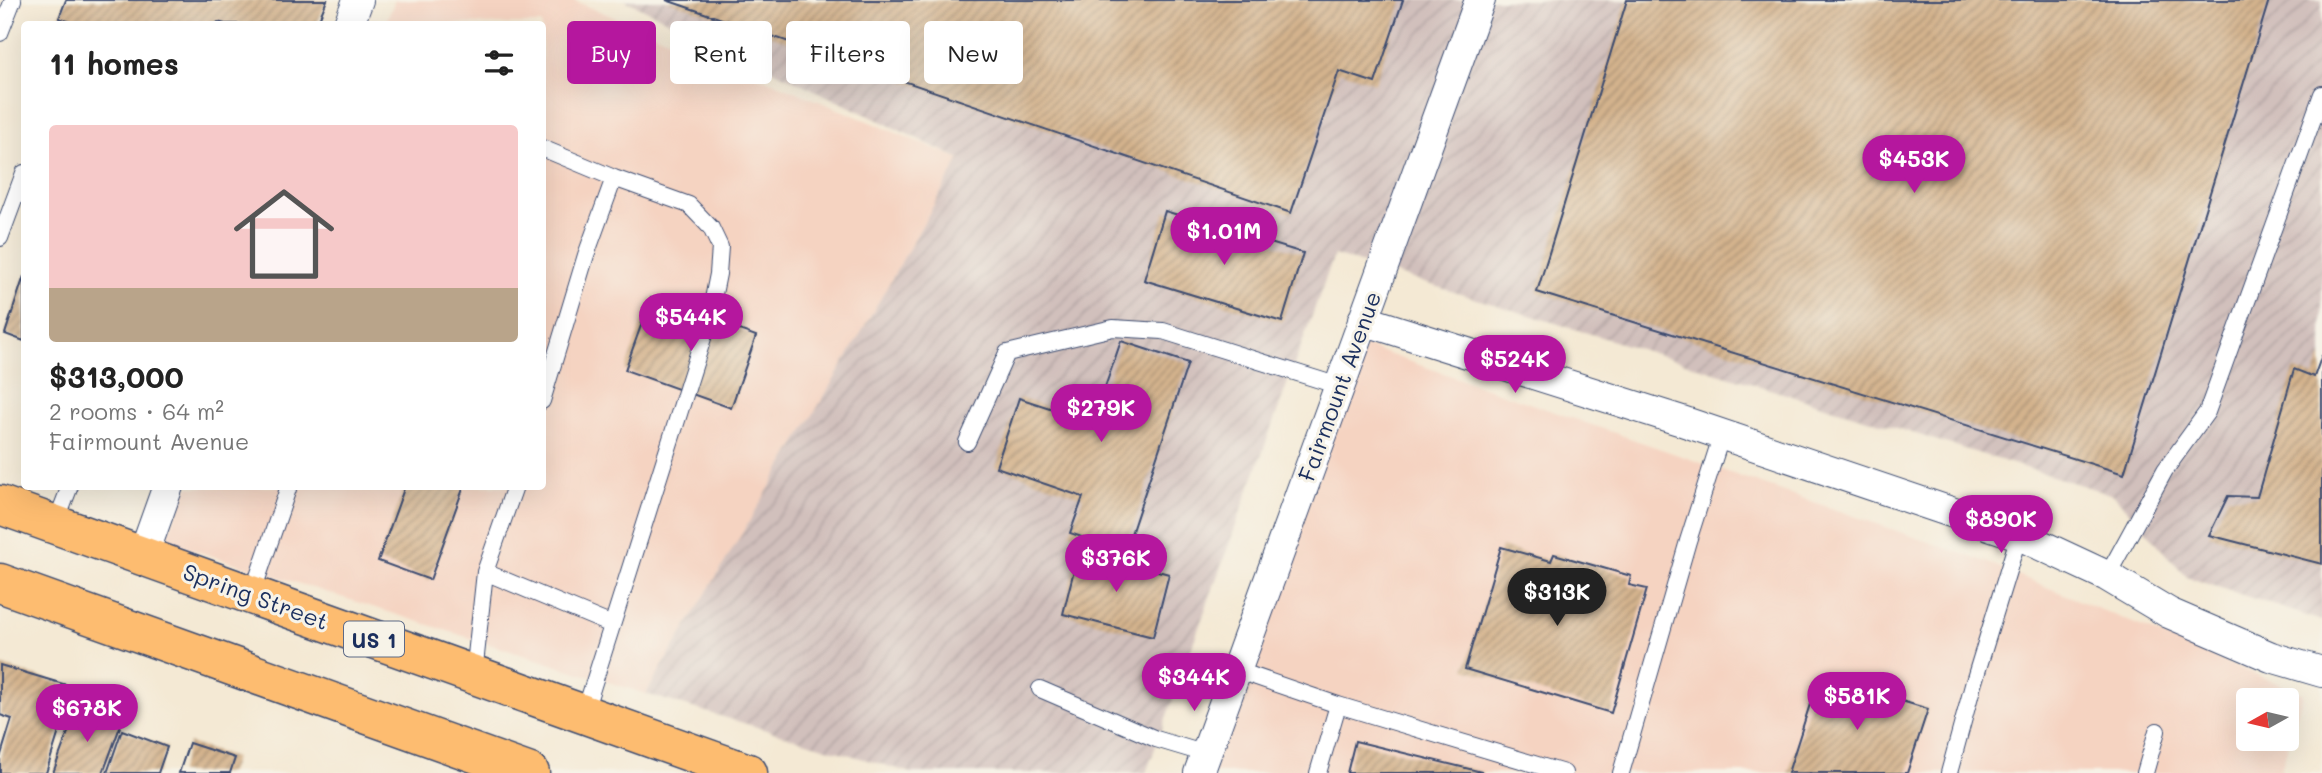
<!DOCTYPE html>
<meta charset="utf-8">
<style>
:root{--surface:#fff;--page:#f2f2f2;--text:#222;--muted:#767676;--accent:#b5179e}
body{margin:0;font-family:Mali,sans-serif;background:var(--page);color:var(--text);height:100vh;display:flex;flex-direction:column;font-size:26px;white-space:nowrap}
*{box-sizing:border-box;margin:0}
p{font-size:23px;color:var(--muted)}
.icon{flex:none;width:38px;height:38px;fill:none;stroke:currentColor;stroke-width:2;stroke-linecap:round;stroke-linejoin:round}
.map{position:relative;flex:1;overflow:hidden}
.panel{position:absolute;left:21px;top:21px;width:525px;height:469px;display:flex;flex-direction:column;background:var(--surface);border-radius:7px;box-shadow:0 7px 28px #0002}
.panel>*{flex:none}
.banner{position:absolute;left:567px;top:21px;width:665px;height:63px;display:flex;gap:14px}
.needle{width:46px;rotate:262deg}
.tools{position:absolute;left:2236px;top:688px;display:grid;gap:14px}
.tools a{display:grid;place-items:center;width:63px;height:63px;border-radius:7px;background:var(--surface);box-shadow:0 7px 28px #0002;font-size:35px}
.price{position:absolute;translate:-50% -60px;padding:0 16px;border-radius:24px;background:var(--accent);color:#fff;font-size:23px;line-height:46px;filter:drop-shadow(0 2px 4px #0008)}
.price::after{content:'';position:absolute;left:50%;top:42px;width:21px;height:16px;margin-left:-10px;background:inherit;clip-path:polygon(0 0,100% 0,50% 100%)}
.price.active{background:#222;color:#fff}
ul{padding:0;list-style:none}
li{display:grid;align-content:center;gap:14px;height:371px;padding:0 28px}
li span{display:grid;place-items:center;height:217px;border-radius:7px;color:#555}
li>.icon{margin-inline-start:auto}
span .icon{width:126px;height:126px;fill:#fffc;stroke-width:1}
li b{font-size:30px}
h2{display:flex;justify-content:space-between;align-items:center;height:84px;padding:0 28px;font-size:30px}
.tag{padding:0 24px;border-radius:7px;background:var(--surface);box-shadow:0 7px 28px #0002;font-size:24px;line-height:63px}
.tag.active{background:var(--accent);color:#fff}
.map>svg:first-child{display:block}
</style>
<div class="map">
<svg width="2322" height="773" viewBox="0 0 2322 773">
<defs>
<pattern id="industrial-furrows" width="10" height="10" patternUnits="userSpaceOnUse" patternTransform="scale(1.75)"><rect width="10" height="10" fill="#d1c0bc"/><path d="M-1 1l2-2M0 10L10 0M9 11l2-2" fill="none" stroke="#b3a5a4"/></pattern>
<pattern id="building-hatch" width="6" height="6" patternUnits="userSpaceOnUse" patternTransform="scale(1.75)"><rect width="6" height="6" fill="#d4b38d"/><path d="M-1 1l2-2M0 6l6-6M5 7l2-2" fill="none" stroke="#ab9276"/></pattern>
</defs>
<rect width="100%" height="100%" fill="#f7f3e8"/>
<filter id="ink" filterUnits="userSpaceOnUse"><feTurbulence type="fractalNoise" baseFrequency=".0143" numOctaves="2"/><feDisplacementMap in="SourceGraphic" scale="14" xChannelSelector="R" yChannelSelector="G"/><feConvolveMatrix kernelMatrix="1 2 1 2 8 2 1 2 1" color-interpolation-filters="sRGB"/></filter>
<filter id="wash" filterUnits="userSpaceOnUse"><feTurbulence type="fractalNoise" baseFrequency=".00686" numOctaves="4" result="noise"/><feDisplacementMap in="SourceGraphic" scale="28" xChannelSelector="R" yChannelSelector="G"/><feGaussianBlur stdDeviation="1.57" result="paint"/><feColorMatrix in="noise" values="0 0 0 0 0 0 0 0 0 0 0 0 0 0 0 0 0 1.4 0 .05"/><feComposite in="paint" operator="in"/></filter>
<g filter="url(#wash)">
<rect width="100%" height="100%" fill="#f4e9d4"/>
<path fill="#f5d3c1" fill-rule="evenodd" d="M395,0H572L960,159L841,368L646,694L165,541L188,487L542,486V24H385Z
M1365,346L1989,563L2303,694L2280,773H1210ZM2249,700H2287V738H2249Z"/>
<path fill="url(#industrial-furrows)" d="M625,0H2322V621L2187,577L2114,495L1334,255L1146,773H911L646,694L841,368L960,159Z"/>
<g id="blocks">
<path fill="url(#building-hatch)" d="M66,0H327L317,24H225L218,22L216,24H76L59,18Z
M666,0H1403L1375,83L1339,71L1291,213Z
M1627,0H2269L2124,474L1537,292Z
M1165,211L1303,253L1282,322L1144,280Z
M24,276V341L5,334Z
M651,298L756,336L731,408L625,370Z
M1121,341L1188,363L1125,552L1070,533L1083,497L996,467L1019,398L1093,422Z
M2322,355V564L2209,535L2228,496L2257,497L2294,369L2314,377Z
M405,486H464L430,580L378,561Z
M1501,547L1551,561L1554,554L1631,576L1629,585L1647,589L1611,713L1465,669Z
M1079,550L1169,574L1153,637L1063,614Z
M0,665L73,687L46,773H0V758L12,719L0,715Z
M1819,676L1928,709L1907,773H1788Z
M77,708L121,724L103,773H53Z
M122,730L167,747L158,773H107Z
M1355,741L1482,772V773H1347Z
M189,743L235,758L230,773H179Z"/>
</g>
</g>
<g filter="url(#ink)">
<use href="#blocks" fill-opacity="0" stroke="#3c4b70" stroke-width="2"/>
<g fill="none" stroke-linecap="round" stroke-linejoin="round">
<defs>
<path id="service" d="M0,33L13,0
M542,148L614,178L586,255L542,401
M0,238L24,173
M967,442L1007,353L1113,328L1163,331L1339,386
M55,525L70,486
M485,572L612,625
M2107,576L2165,470L2207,412L2322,94
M252,594L289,486
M1236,670L1338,705L1564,773
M474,674L485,572L515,486
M1040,689L1156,739L1206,754
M584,714L709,319L718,274L720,247L711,228L689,205L614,178
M1318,773L1338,705
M1621,773L1688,541L1722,434
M1949,773L1973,685L2019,535
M2145,773L2157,731"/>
<path id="minor" d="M349,24L358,0
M1363,320L1682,421L2019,535L2107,576L2169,613L2271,657L2322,672
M143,556L168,486
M1199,773L1480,0"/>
<path id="trunk" d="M0,505L748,773
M0,583L530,773"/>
</defs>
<use href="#service" stroke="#3c4b70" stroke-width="18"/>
<use href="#minor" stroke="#3c4b70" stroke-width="32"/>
<use href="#trunk" stroke="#3c4b70" stroke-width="41"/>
<use href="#service" stroke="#fff" stroke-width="16"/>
<use href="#minor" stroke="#fff" stroke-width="30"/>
<use href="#trunk" stroke="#fdbc70" stroke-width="38"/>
</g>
</g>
<g text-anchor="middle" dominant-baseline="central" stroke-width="6" stroke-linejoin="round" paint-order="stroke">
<rect fill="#f7f3e8" stroke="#5d6a87" stroke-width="2" x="344" y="621.5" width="60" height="35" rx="5"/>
<g font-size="21" font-weight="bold" fill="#1b2f5e">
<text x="374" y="639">US 1</text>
</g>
<g font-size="23" fill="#1b2f5e" stroke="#f7f3e8">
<text transform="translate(1339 386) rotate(-70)">Fairmount Avenue</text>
<text transform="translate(256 596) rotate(20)">Spring Street</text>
</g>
</g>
</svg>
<div class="tools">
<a><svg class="needle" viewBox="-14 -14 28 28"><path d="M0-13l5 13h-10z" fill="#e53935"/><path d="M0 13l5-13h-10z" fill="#767676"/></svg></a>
</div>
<b class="price" style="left:1914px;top:195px">$453K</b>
<b class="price" style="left:1224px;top:267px">$1.01M</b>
<b class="price" style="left:691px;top:353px">$544K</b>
<b class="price" style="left:1515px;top:395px">$524K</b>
<b class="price" style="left:1101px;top:444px">$279K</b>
<b class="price" style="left:2001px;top:555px">$890K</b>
<b class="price" style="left:1116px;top:594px">$376K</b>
<b class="price active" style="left:1557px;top:628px">$313K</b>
<b class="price" style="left:1194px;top:713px">$344K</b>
<b class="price" style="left:1857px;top:732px">$581K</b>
<b class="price" style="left:87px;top:744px">$678K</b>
<div class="banner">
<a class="tag active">Buy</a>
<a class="tag">Rent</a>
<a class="tag">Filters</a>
<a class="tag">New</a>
</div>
<section class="panel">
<h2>11 homes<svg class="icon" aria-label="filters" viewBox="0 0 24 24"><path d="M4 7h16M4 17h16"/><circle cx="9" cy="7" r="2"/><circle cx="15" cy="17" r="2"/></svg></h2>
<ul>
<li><span style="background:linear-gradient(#f6c9c9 75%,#b9a48a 0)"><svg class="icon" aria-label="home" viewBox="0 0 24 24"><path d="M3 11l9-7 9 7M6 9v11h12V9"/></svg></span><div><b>$313,000</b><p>2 rooms · 64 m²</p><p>Fairmount Avenue</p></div></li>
</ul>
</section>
</div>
